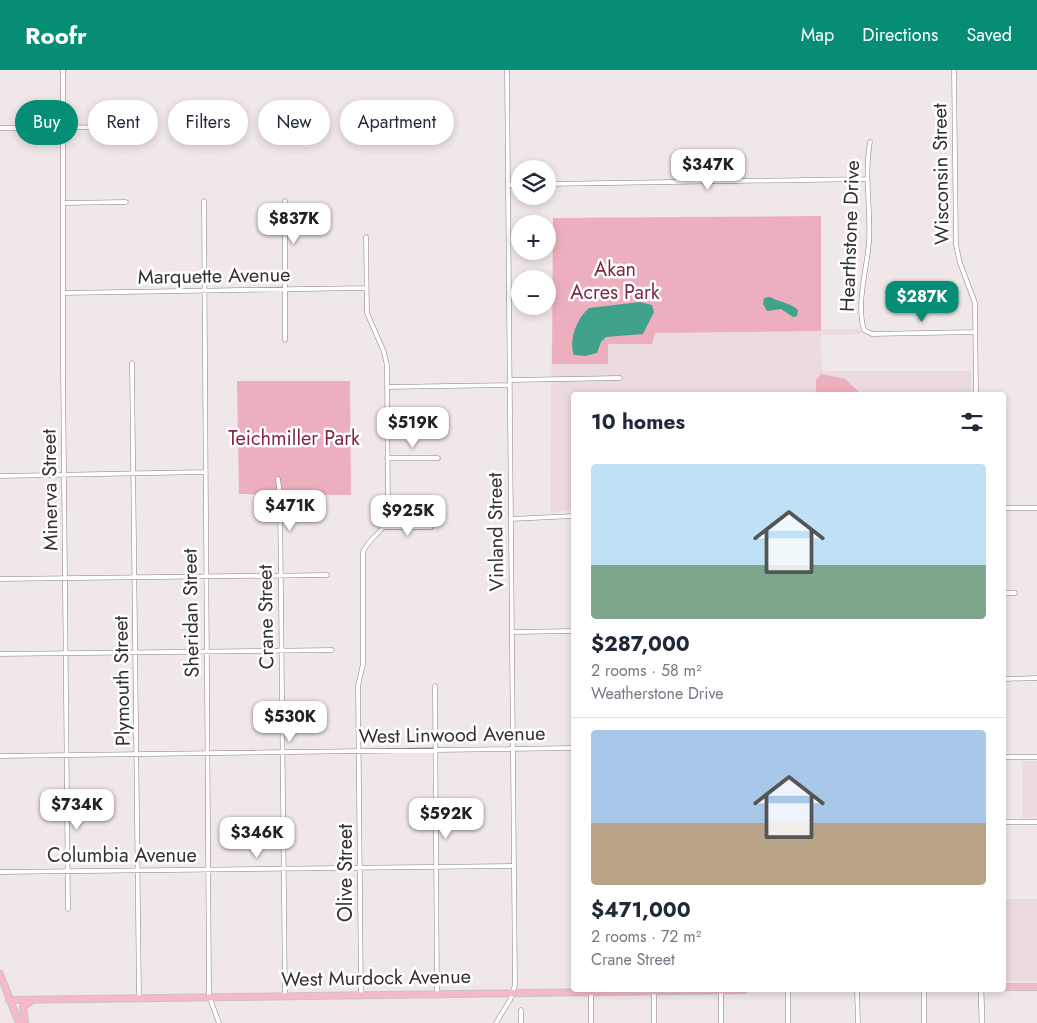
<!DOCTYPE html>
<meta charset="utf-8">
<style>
:root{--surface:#fff;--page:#f6f6f7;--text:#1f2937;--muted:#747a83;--line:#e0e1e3;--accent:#058e75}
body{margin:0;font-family:Jost,sans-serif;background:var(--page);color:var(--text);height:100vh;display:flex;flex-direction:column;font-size:19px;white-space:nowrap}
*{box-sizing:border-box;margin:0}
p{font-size:16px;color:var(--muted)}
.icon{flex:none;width:28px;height:28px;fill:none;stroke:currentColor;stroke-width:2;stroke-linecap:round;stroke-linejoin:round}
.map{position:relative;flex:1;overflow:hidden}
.side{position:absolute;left:571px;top:322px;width:435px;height:600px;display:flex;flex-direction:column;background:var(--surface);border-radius:5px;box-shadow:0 2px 8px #0003}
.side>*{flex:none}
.guide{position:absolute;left:15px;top:30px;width:475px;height:45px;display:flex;gap:10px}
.controls{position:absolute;left:511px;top:90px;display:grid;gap:10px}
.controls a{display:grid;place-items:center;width:45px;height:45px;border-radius:50%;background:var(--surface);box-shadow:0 2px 8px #0003;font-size:25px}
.price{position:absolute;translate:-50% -42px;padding:0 11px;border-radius:10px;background:#fff;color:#222;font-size:16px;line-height:32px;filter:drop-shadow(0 1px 2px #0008)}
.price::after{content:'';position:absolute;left:50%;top:30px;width:15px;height:11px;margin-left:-8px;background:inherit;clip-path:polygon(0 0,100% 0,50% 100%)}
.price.on{background:var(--accent);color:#fff}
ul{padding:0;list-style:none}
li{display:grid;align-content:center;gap:10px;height:265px;padding:0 20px}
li+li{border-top:1px solid var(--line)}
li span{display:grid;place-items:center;height:155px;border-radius:5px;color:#555}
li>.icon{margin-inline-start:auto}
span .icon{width:90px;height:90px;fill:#fffc;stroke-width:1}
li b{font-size:21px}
h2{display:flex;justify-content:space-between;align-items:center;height:60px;padding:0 20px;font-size:21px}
.pill{padding:0 18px;border-radius:22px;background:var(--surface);box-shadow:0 2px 8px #0003;font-size:18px;line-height:45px}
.pill.on{background:var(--accent);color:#fff}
header{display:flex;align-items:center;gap:30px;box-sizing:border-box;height:70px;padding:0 25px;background:var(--accent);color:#fff}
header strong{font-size:24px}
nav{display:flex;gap:28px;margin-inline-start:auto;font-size:18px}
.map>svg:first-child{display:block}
</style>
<header>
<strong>Roofr</strong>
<nav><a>Map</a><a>Directions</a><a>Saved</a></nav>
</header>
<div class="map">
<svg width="1037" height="953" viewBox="0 0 1037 953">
<rect width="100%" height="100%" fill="#f0e7e8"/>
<path fill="#ebdade" d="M552,231L656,263L859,259L861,262L859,264L821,265L822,301H971V325H574V440L550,443Z
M1022,691H1037V747L1022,748Z
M1004,829H1037V911H1004Z"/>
<path fill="#edafbd" d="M821,146V261L655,263L652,274H608V294H552L553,148Z
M821,304L845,309L862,325H816V310Z
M237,311H350L351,425L239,424Z"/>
<path fill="#41a28b" d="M770,227C779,232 791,233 798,240L797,246L793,247L781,239L767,241L763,234L764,228Z
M640,232L652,235L654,242L643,264L606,267L601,272L597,283L585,286L574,285C568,271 577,248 589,238Z"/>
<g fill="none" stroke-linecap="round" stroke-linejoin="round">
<defs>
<path id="minor" d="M63,0V296L68,839
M954,0L956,175L960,193L975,233L976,325
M0,58L128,57
M870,72C864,105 871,139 869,172C867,198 856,234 864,260L872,264L975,262
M548,114L867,109
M509,115H520
M204,131L209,926L219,953
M63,133L126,132
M63,223L366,218
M285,270V131
M132,293L139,928
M510,310L620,308
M387,317L510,315
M387,388H438
M0,406L205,402
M278,409L280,426L285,925
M1004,438H1037
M511,449L574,446
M385,457H431
M0,509L327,505
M1004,523H1015
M512,562L574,561
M0,584L332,580
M1004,609L1037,608
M435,616L437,924
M0,686L574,678
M1004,687H1037
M1004,752H1037
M0,802L514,796
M788,920V953
M857,920L858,953
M924,920V953
M361,925L358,616L363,594V482C371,464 387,463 388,441L387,296L384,282L367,243L366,167
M496,953L510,930L515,915L507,0
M521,953V940
M591,953V922
M654,953V921
M721,953V920"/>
<path id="tertiary" d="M981,920L982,953"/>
<path id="primary" d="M0,904L19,953
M1004,917H1037
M9,930L744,920
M25,953L23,937L32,930"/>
</defs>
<use href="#minor" stroke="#8a8284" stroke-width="5"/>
<use href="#tertiary" stroke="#8a8284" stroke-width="6"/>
<use href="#primary" stroke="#c6c5c6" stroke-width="8"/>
<use href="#minor" stroke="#fff" stroke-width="4"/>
<use href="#tertiary" stroke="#fff" stroke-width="5"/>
<use href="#primary" stroke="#f5b9c8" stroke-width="6"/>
</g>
<g text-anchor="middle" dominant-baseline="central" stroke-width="5" stroke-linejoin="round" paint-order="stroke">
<g font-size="20" fill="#353132" stroke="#fff">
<text transform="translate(941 104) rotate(-91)">Wisconsin Street</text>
<text transform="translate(850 166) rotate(-88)">Hearthstone Drive</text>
<text transform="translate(214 206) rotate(-1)">Marquette Avenue</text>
<text transform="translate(50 420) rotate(-91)">Minerva Street</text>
<text transform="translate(496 462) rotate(-91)">Vinland Street</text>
<text transform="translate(191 543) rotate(-91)">Sheridan Street</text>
<text transform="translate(266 547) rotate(-91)">Crane Street</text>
<text transform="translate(122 611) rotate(-91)">Plymouth Street</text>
<text transform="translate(452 665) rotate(-1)">West Linwood Avenue</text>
<text x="122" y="785">Columbia Avenue</text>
<text transform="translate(345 803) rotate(-90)">Olive Street</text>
<text transform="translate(376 908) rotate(-1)">West Murdock Avenue</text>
</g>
<g font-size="20" fill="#812644" stroke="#fff">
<text x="615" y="199">Akan<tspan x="615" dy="23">Acres Park</tspan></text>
<text x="294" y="368">Teichmiller Park</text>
</g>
</g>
</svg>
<div class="controls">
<a><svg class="icon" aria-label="layers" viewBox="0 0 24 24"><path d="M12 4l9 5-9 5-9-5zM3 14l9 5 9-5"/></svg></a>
<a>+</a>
<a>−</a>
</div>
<b class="price" style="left:708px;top:121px">$347K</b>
<b class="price" style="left:294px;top:175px">$837K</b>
<b class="price on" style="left:922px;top:253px">$287K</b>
<b class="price" style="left:413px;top:379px">$519K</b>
<b class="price" style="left:290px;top:462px">$471K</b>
<b class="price" style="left:408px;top:467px">$925K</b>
<b class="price" style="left:290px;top:673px">$530K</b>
<b class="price" style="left:77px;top:761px">$734K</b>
<b class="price" style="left:446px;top:770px">$592K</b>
<b class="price" style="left:257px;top:789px">$346K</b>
<div class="guide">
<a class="pill on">Buy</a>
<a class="pill">Rent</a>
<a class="pill">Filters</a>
<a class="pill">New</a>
<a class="pill">Apartment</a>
</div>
<section class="side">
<h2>10 homes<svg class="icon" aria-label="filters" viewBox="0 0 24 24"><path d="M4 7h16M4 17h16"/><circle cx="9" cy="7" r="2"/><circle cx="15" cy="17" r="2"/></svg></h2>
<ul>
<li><span style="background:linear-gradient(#bfe0f5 65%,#7fa58c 0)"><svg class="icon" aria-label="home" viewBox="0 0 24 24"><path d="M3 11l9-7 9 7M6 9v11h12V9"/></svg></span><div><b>$287,000</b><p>2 rooms · 58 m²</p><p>Weatherstone Drive</p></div></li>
<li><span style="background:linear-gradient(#a9c7e8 60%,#b9a48a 0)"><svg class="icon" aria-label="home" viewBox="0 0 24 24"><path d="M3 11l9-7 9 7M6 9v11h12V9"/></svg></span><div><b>$471,000</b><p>2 rooms · 72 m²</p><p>Crane Street</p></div></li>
</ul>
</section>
</div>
